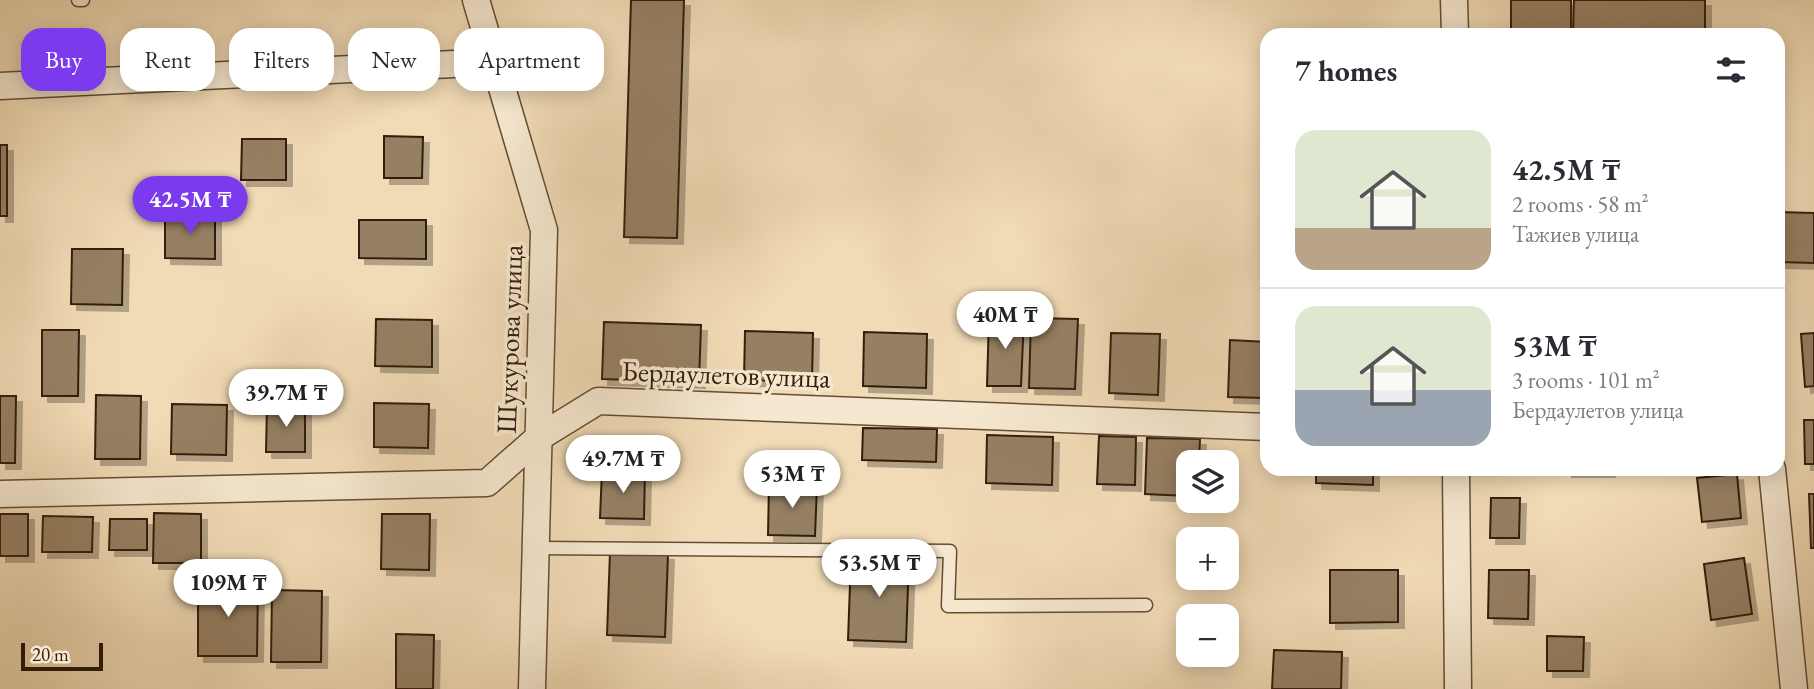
<!DOCTYPE html>
<meta charset="utf-8">
<style>
:root{--surface:#fff;--page:#f7f7f7;--text:#2b2b33;--muted:#7c7c81;--line:#e1e1e2;--accent:#7c3aed}
body{margin:0;font-family:"EB Garamond",serif;background:var(--page);color:var(--text);height:100vh;display:flex;flex-direction:column;font-size:26px;white-space:nowrap}
*{box-sizing:border-box;margin:0}
p{font-size:23px;color:var(--muted)}
.icon{flex:none;width:38px;height:38px;fill:none;stroke:currentColor;stroke-width:2;stroke-linecap:round;stroke-linejoin:round}
.map{position:relative;flex:1;overflow:hidden}
.sheet{position:absolute;left:1260px;top:28px;width:525px;height:448px;display:flex;flex-direction:column;background:var(--surface);border-radius:21px;box-shadow:0 4px 18px #0003}
.sheet>*{flex:none}
.guide{position:absolute;left:21px;top:28px;width:665px;height:63px;display:flex;gap:14px}
.controls{position:absolute;left:1176px;top:450px;display:grid;gap:14px}
.controls a{display:grid;place-items:center;width:63px;height:63px;border-radius:14px;background:var(--surface);box-shadow:0 4px 18px #0003;font-size:35px}
.scale{position:absolute;left:21px;bottom:18px;width:82px;box-sizing:border-box;padding-left:7px;border:4px solid #341e0a;border-top:0;font-size:19px;line-height:24px;white-space:nowrap;color:#341e0a;-webkit-text-stroke:5px #f6e8d0;paint-order:stroke}
.price{position:absolute;translate:-50% -60px;padding:0 16px;border-radius:24px;background:#fff;color:#222;font-size:23px;line-height:46px;filter:drop-shadow(0 2px 4px #0008)}
.price::after{content:'';position:absolute;left:50%;top:42px;width:21px;height:16px;margin-left:-10px;background:inherit;clip-path:polygon(0 0,100% 0,50% 100%)}
.price.active{background:var(--accent);color:#fff}
ul{padding:0;list-style:none}
li{display:flex;align-items:center;gap:21px;height:175px;padding:0 35px}
li+li{border-top:2px solid var(--line)}
li span{display:grid;place-items:center;flex:none;width:196px;height:140px;border-radius:21px;color:#555}
li>.icon{margin-inline-start:auto}
span .icon{width:84px;height:84px;fill:#fffc;stroke-width:1}
li b{font-size:30px}
h2{display:flex;justify-content:space-between;align-items:center;height:84px;padding:0 35px;font-size:30px}
.tag{padding:0 24px;border-radius:21px;background:var(--surface);box-shadow:0 4px 18px #0003;font-size:24px;line-height:63px}
.tag.active{background:var(--accent);color:#fff}
.map>svg:first-child{display:block}
</style>
<div class="map">
<svg width="1814" height="689" viewBox="0 0 1814 689">
<defs>
<filter id="shadow"><feDropShadow dx="6" dy="6" stdDeviation="0" flood-color="#0004"/></filter>
</defs>
<rect width="100%" height="100%" fill="#f1dbb6"/>
<filter id="stains"><feTurbulence type="fractalNoise" baseFrequency=".00286" numOctaves="4"/><feColorMatrix values="0 0 0 0 .2 0 0 0 0 .09 0 0 0 0 .02 0 0 0 .5 -.17"/></filter>
<radialGradient id="worn" r=".72"><stop offset=".6" stop-color="#630" stop-opacity="0"/><stop offset="1" stop-color="#630" stop-opacity=".3"/></radialGradient>
<path fill="#968063" stroke="#341e0a" stroke-width="2" filter="url(#shadow)" d="M631,0H684L677,238L624,237Z
M1511,0H1571V35H1511Z
M1574,0H1705V35H1573Z
M384,136L423,137L422,178H384Z
M242,139H286V180H241Z
M0,145H7V216H0Z
M1778,212L1814,213V263L1778,262Z
M165,213H215V259L165,258Z
M359,220H426V259L359,258Z
M72,249H123L122,305L71,304Z
M989,316L1024,317L1021,386H987Z
M1031,318L1078,319L1075,389L1029,388Z
M376,319L432,320V367L375,366Z
M604,322L701,325L699,382L602,379Z
M42,330H79L78,396H42Z
M745,331L813,333L812,382L744,380Z
M864,332L927,334L926,388L863,386Z
M1111,333L1160,334L1158,395L1109,393Z
M1814,333V386L1805,387L1801,334Z
M1230,340L1267,342V398L1228,397Z
M96,395L141,396L140,459H95Z
M0,396H16L15,463H0Z
M374,403L429,404L428,448L374,447Z
M172,404L227,405L226,455L171,454Z
M267,405H305V452H266Z
M1804,420H1814V464H1805Z
M863,428L937,429L936,462L862,460Z
M987,435L1053,437L1052,485L986,483Z
M1099,436L1136,437L1135,485L1097,484Z
M1147,438L1200,439L1199,462H1188V496L1145,494Z
M1316,469H1373V485L1316,483Z
M1566,469H1609V471H1566Z
M602,470L645,471L644,519L600,518Z
M1737,474L1741,518L1702,522L1697,478Z
M769,484L817,485L815,536L768,535Z
M1809,494H1814V548H1811Z
M1491,498H1520L1519,538H1490Z
M154,513L201,514V563H153Z
M0,514H28V556H0Z
M382,514H430L429,570L381,569Z
M43,516L93,517L92,552H42Z
M110,519H147V550H109Z
M610,552L668,554L665,637L607,635Z
M851,557L909,558L906,642L848,640Z
M1744,558L1752,614L1711,620L1704,564Z
M1330,570H1398V622L1330,623Z
M1489,570H1529L1528,619L1488,618Z
M198,583H258L257,656H198Z
M272,590L322,591L321,662H271Z
M396,634L434,635L433,689H396Z
M1547,636L1584,637L1583,671H1547Z
M1274,650L1342,652L1341,689H1272Z"/>
<g fill="none" stroke-linecap="round" stroke-linejoin="round">
<defs>
<path id="service" d="M78,0H83
M536,548L950,551L948,606L1146,605"/>
<path id="minor" d="M476,0L544,230L532,689
M1454,0L1455,35
M0,86L495,62
M1456,469L1458,689
M1772,469L1794,689
M0,494L487,483L538,438L598,401L1267,427"/>
</defs>
<use href="#service" stroke="#634d35" stroke-width="15"/>
<use href="#minor" stroke="#634d35" stroke-width="29"/>
<use href="#service" stroke="#f6e8d0" stroke-width="12"/>
<use href="#minor" stroke="#f6e8d0" stroke-width="26"/>
</g>
<g text-anchor="middle" dominant-baseline="central" stroke-width="7" stroke-linejoin="round" paint-order="stroke">
<g font-size="28" fill="#341e0a" stroke="#f6e8d0">
<text transform="translate(509 339) rotate(-88)">Шукурова улица</text>
<text transform="translate(726 374) rotate(2)">Бердаулетов улица</text>
</g>
</g>
<rect width="100%" height="100%" filter="url(#stains)"/>
<rect width="100%" height="100%" fill="url(#worn)"/>
</svg>
<div class="controls">
<a><svg class="icon" aria-label="layers" viewBox="0 0 24 24"><path d="M12 4l9 5-9 5-9-5zM3 14l9 5 9-5"/></svg></a>
<a>+</a>
<a>−</a>
</div>
<div class="scale">20 m</div>
<b class="price active" style="left:190px;top:236px">42.5M ₸</b>
<b class="price" style="left:1005px;top:351px">40M ₸</b>
<b class="price" style="left:286px;top:429px">39.7M ₸</b>
<b class="price" style="left:623px;top:495px">49.7M ₸</b>
<b class="price" style="left:792px;top:510px">53M ₸</b>
<b class="price" style="left:879px;top:599px">53.5M ₸</b>
<b class="price" style="left:228px;top:619px">109M ₸</b>
<div class="guide">
<a class="tag active">Buy</a>
<a class="tag">Rent</a>
<a class="tag">Filters</a>
<a class="tag">New</a>
<a class="tag">Apartment</a>
</div>
<section class="sheet">
<h2>7 homes<svg class="icon" aria-label="filters" viewBox="0 0 24 24"><path d="M4 7h16M4 17h16"/><circle cx="9" cy="7" r="2"/><circle cx="15" cy="17" r="2"/></svg></h2>
<ul>
<li><span style="background:linear-gradient(#dfe7d0 70%,#b9a48a 0)"><svg class="icon" aria-label="home" viewBox="0 0 24 24"><path d="M3 11l9-7 9 7M6 9v11h12V9"/></svg></span><div><b>42.5M ₸</b><p>2 rooms · 58 m²</p><p>Тажиев улица</p></div></li>
<li><span style="background:linear-gradient(#dfe7d0 60%,#9aa5b1 0)"><svg class="icon" aria-label="home" viewBox="0 0 24 24"><path d="M3 11l9-7 9 7M6 9v11h12V9"/></svg></span><div><b>53M ₸</b><p>3 rooms · 101 m²</p><p>Бердаулетов улица</p></div></li>
</ul>
</section>
</div>
